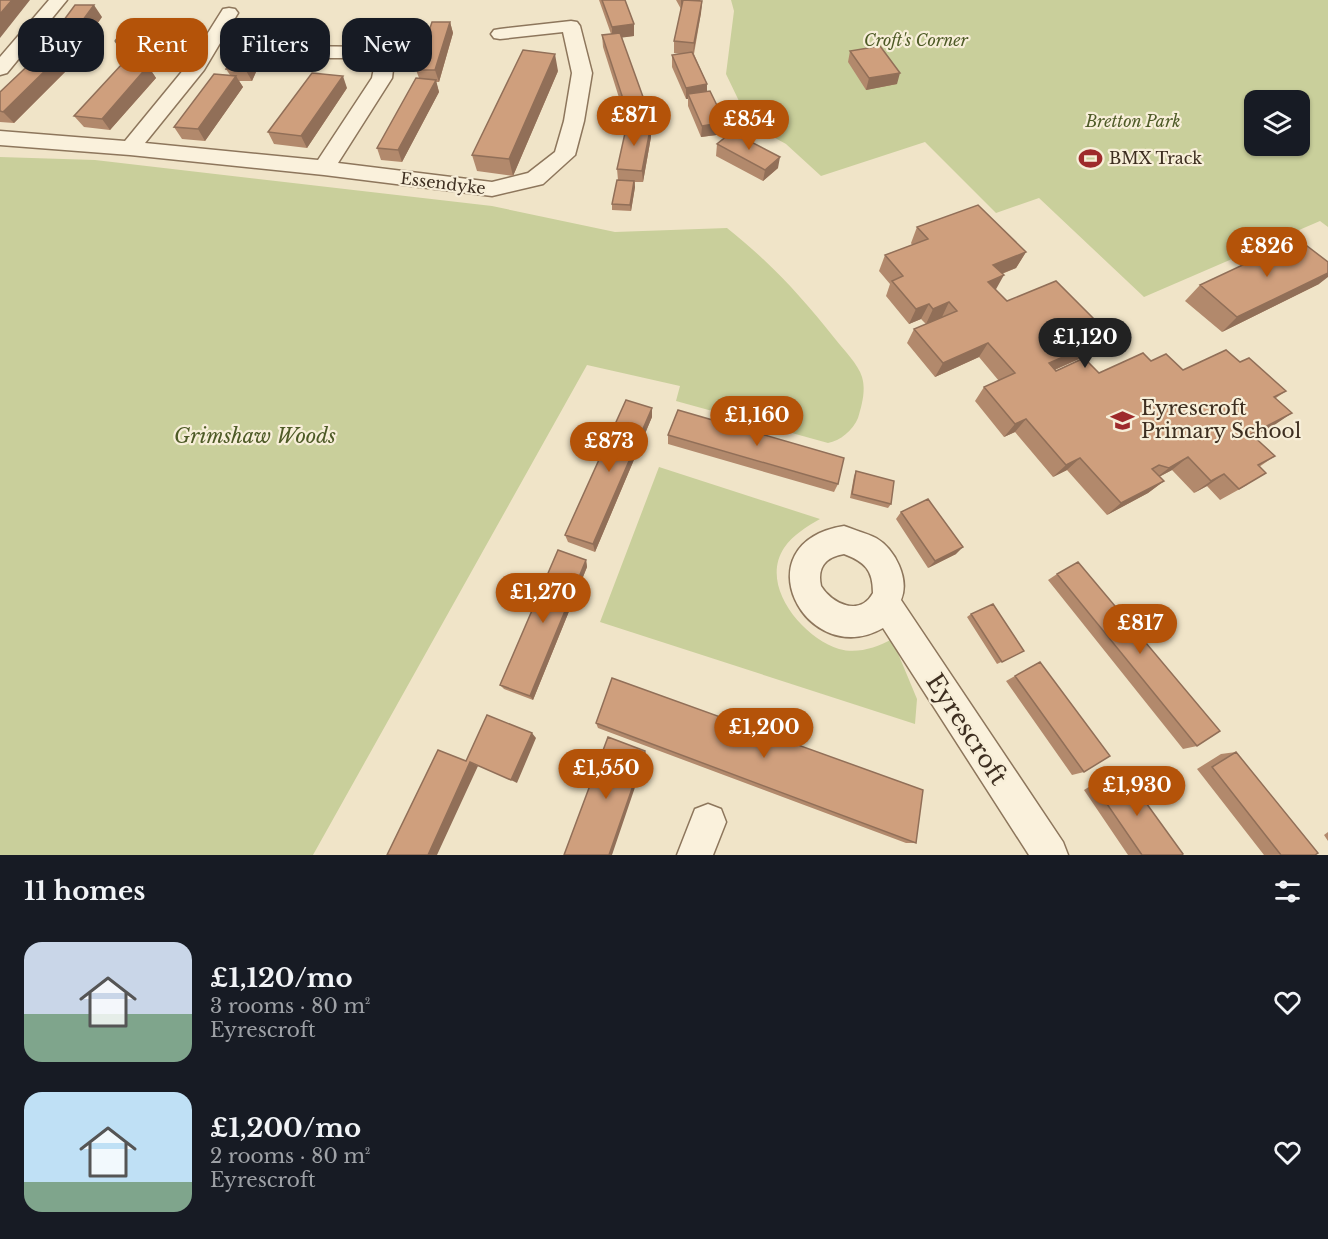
<!DOCTYPE html>
<meta charset="utf-8">
<style>
:root{--surface:#171b24;--page:#20242c;--text:#f1f3f6;--muted:#9ea1a6;--accent:#b45309}
body{margin:0;font-family:"Libre Baskerville",serif;background:var(--page);color:var(--text);height:100vh;display:flex;flex-direction:column;font-size:22px;white-space:nowrap}
*{box-sizing:border-box;margin:0}
p{font-size:20px;color:var(--muted)}
.icon{flex:none;width:33px;height:33px;fill:none;stroke:currentColor;stroke-width:2;stroke-linecap:round;stroke-linejoin:round}
.map{position:relative;height:855px;overflow:hidden}
.side{display:flex;flex-direction:column;background:var(--surface);flex:1}
.side>*{flex:none}
.guide{position:absolute;left:18px;top:18px;width:600px;height:54px;display:flex;gap:12px}
.buttons{position:absolute;left:1244px;top:90px;display:grid;gap:12px}
.buttons a{display:grid;place-items:center;width:66px;height:66px;border-radius:12px;background:var(--surface);box-shadow:0 2px 4px #0004;font-size:30px}
.price{position:absolute;translate:-50% -51px;padding:0 14px;border-radius:21px;background:var(--accent);color:#fff;font-size:20px;line-height:39px;filter:drop-shadow(0 2px 3px #0008)}
.price::after{content:'';position:absolute;left:50%;top:36px;width:18px;height:14px;margin-left:-9px;background:inherit;clip-path:polygon(0 0,100% 0,50% 100%)}
.price.selected{background:#222;color:#fff}
ul{padding:0;list-style:none}
li{display:flex;align-items:center;gap:18px;height:150px;padding:0 24px}
li span{display:grid;place-items:center;flex:none;width:168px;height:120px;border-radius:18px;color:#555}
li>.icon{margin-inline-start:auto}
span .icon{width:72px;height:72px;fill:#fffc;stroke-width:1}
li b{font-size:26px}
h2{display:flex;justify-content:space-between;align-items:center;height:72px;padding:0 24px;font-size:26px}
.chip{padding:0 21px;border-radius:18px;background:var(--surface);box-shadow:0 2px 4px #0004;font-size:21px;line-height:54px}
.chip.selected{background:var(--accent);color:#fff}
.map>svg:first-child{display:block}
</style>
<div class="map">
<svg width="1328" height="855" viewBox="0 0 1328 855">
<rect width="100%" height="100%" fill="#f0e4c8"/>
<path fill="#c9cf9b" fill-rule="evenodd" d="M731,0H1328V227L1320,221L1144,297L1039,198L996,213L925,142L821,176L786,144L750,124L726,74L734,11ZM1254,100H1299V146H1254Z
M0,157L95,160L492,206L615,232L727,228C770,262 802,297 836,340C844,350 858,364 862,377C866,390 862,405 858,418C853,430 840,441 828,443L676,401L680,386L587,365L313,855H0Z
M659,467L820,519C806,527 793,535 784,548C759,586 803,638 839,649C857,654 876,648 892,639L917,699L915,724L600,622Z"/>
<g fill="none" stroke-linecap="round" stroke-linejoin="round">
<defs>
<path id="street" d="M49,0H67L7,73L0,75V57Z
M229,8L235,9L238,13L204,70L145,143L318,160L372,78L376,58H288L281,56L279,52L281,48L288,46L379,47L387,28H399L402,32L395,53L392,78L338,163L492,182L528,173L555,152L564,121L572,73L563,32L500,39L494,38L491,34L494,30L500,29L571,21L577,22L580,26L592,73L584,121L575,155L543,184L492,196L324,175L130,155L0,145V131L125,141L189,63L199,47L125,46L119,45L116,41L119,37L206,36L223,9Z
M844,526C854,530 866,533 876,538C895,549 910,579 901,600L1063,842L1068,855H1029L883,628C806,672 739,543 844,526ZM844,554C865,562 873,570 873,593C860,617 832,604 821,586C817,568 825,557 844,554Z
M708,804L721,809L726,822L713,855H677L695,809Z"/>
</defs>
<use href="#street" stroke="#8d765c" stroke-width="3"/>
<use href="#street" fill="#faf1dc" fill-rule="evenodd"/>
</g>
<path fill="#b2896c" d="M599,0H625L634,24V36L622,37L647,120L627,123L603,47L602,35L611,34Z
M676,0H700V1H702L701,13L694,54L707,84V92L724,134L701,137L688,106V99H686L672,67V55L680,54L674,53V41L681,9Z
M102,17L69,63H62L67,70L14,123L0,122V92L45,56L41,51Z
M450,22L453,33L439,82H436L439,92L402,162L381,160L377,148L419,78L416,70Z
M274,31L252,81H239L243,87L205,141L182,139L174,127L230,75L226,69Z
M850,51L897,84L866,90L848,62Z
M148,66L156,78L110,130L84,127L74,116Z
M558,71L513,176L477,171L472,155Z
M347,88L307,148L274,144L268,132Z
M651,137L643,182H635V187L631,211L612,210V204L618,180L617,169Z
M717,144L778,168L763,181L716,156Z
M917,227L1026,252L1016,268L1002,274L995,289L1007,301L1099,350L1055,370L1056,371L1099,373L1151,361L1183,370L1240,362L1286,391L1276,398L1273,426L1254,436L1275,456L1259,467L1247,485L1220,500L1207,486L1194,493L1172,470L1159,477L1164,481L1148,493L1107,515L1067,470L1053,477L1015,432L1004,437L975,401L984,387L999,381L979,357L935,377L907,343L914,329L926,324L921,319L909,324L886,296L890,284L879,271L885,255L912,245L911,243Z
M1319,284L1222,332L1185,301L1200,285Z
M652,408V417L595,552L568,542L565,535Z
M668,435L838,484L834,492L668,444Z
M856,471L891,504L888,508L850,498L854,476Z
M901,512L956,554L928,568L896,519Z
M586,560L587,567L533,700L504,689L500,685Z
M1057,574L1197,746L1183,749L1048,580Z
M971,614L1024,651L997,664L967,617Z
M1040,662L1084,772L1072,775L1006,681Z
M596,723L916,843H906L598,728Z
M1236,752L1315,855H1264L1197,769L1221,754Z
M1123,771L1182,855H1128L1084,790L1111,773Z
M1328,832V841L1324,835Z"/>
<path fill="#916f58" d="M12,0H30L0,38V14Z
M681,0H700V7L681,9Z
M702,1L701,13L693,55L694,43Z
M94,5L102,17L69,63L60,51Z
M268,19L274,31L252,81L245,69Z
M450,22L453,33L439,82L435,70Z
M634,24V36L612,39V27Z
M555,54L558,71L513,176L509,159Z
M58,58L67,70L14,123L3,112Z
M148,66L156,78L110,130L102,119Z
M900,73L897,84L866,90L869,78Z
M236,76L243,87L205,141L198,129Z
M343,76L347,88L307,148L301,136Z
M436,80L439,92L402,162L398,150Z
M707,84V96L688,94V99H686V88Z
M647,108V120L627,123V111Z
M725,122L724,134L701,137L702,126Z
M651,125V137L643,182L642,171Z
M780,157L778,168L763,181L765,170Z
M634,181L635,187L631,211L630,205Z
M1026,252L1016,268L985,280L993,265Z
M1328,273V277L1319,284L1222,332L1237,317Z
M1004,275L995,291L988,282Z
M949,302L942,317L926,324L933,309Z
M929,304L921,319L909,324L916,309Z
M1111,336L1099,350L1038,377L1049,363Z
M988,343L979,357L935,377L943,363Z
M652,408V417L595,552L593,544Z
M1292,413L1273,426L1234,447L1251,434Z
M1026,419L1015,432L1004,437L1015,424Z
M1188,457L1172,470L1153,480L1169,468Z
M1080,458L1067,470L1053,477L1066,465Z
M1224,474L1207,486L1194,493L1211,481Z
M1164,481L1148,493L1107,515L1121,503Z
M963,547L956,554L928,568L935,561Z
M586,560L587,567L533,700L530,696Z
M532,733L536,738L517,783L511,780Z
M645,751L646,755L612,855H609Z
M470,762L478,766L437,855H428Z"/>
<path fill="#cf9f7d" stroke="#916f58" stroke-width="1.5" d="M0,0H12L0,14Z
M602,0H625L634,24L612,27Z
M683,0L702,1L694,43L674,41Z
M75,5H94L60,51H41Z
M268,19L245,69H226L250,20Z
M432,22H450L435,70H416Z
M620,33L647,108L627,111L602,35Z
M880,46L900,73L869,78L850,51Z
M523,50L555,54L509,159L472,155Z
M692,52L707,84L686,88L672,55Z
M38,56L58,58L3,112L0,111V92Z
M122,64L148,66L102,119L74,116Z
M312,73L343,76L301,136L268,132Z
M214,74L236,76L198,129L174,127Z
M416,78L436,80L398,150L377,148Z
M710,91L725,122L702,126L688,94Z
M627,124L651,125L642,171L617,169Z
M732,132L780,157L765,170L717,144Z
M617,180L634,181L630,205L612,204Z
M978,205L1026,252L993,265L1004,275L988,282L1007,301L1056,281L1111,336L1049,363L1056,371L1084,358L1099,373L1143,353L1151,361L1166,354L1183,370L1226,350L1240,362L1249,358L1286,391L1274,397L1292,413L1251,434L1275,456L1258,465L1266,473L1239,489L1224,474L1211,481L1188,457L1169,468L1159,465L1152,469L1164,481L1121,503L1080,458L1066,465L1026,419L1015,424L984,387L1015,373L988,343L943,363L914,329L957,311L949,302L933,309L929,304L916,309L892,281L903,276L885,255L928,239L917,227Z
M1298,239L1328,262V273L1237,317L1200,285Z
M626,400L652,408L593,544L565,535Z
M678,410L844,458L838,484L668,435Z
M856,471L894,481L891,504L852,494Z
M928,499L963,547L935,561L901,512Z
M558,550L586,560L530,696L500,685Z
M1078,562L1220,731L1197,746L1057,574Z
M993,604L1024,651L1002,662L971,614Z
M1040,662L1110,756L1084,772L1015,676Z
M612,678L923,790L916,843L596,723Z
M487,715L532,733L511,780L470,762L428,855H387L438,750L466,761Z
M608,737L645,751L609,855H564Z
M1236,752L1318,853L1315,855H1281L1212,767Z
M1123,771L1183,854L1182,855H1142L1096,788Z"/>
<defs>
<symbol id="stadium-bare" viewBox="-9 -9 18 18"><path d="M0-5a6.5 5 0 1 0 0 10a6.5 5 0 1 0 0-10ZM-3.5-1.8h7v3.6h-7Z" fill="#9e2a2b" stroke="#f7eed8" stroke-width="2.5" paint-order="stroke"/></symbol>
<symbol id="school-bare" viewBox="-9 -9 18 18"><path d="M0-5L7-2L0 1L-7-2ZM-4 1L0 2.5L4 1V4Q0 6-4 4Z" fill="#9e2a2b" stroke="#f7eed8" stroke-width="2.5" paint-order="stroke"/></symbol>
</defs>
<g fill-rule="evenodd">
<use href="#stadium-bare" x="1074" y="142" width="33" height="33"/>
<use href="#school-bare" x="1106" y="404" width="33" height="33"/>
</g>
<g text-anchor="middle" dominant-baseline="central" stroke-width="4.5" stroke-linejoin="round" paint-order="stroke">
<g font-size="16" font-style="italic" fill="#4d5a26" stroke="#f7eed8">
<text x="916" y="40">Croft's Corner</text>
<text x="1133" y="121">Bretton Park</text>
</g>
<g font-size="16" fill="#3d2e20" stroke="#f7eed8" text-anchor="start">
<text x="1109" y="158">BMX Track</text>
</g>
<g font-size="16" fill="#3d2e20" stroke="#f7eed8">
<text transform="translate(443 183) rotate(7)">Essendyke</text>
</g>
<g font-size="20" fill="#3d2e20" stroke="#f7eed8" text-anchor="start">
<text x="1141" y="408">Eyrescroft<tspan x="1141" dy="23">Primary School</tspan></text>
</g>
<g font-size="20" font-style="italic" fill="#4d5a26" stroke="#f7eed8">
<text x="255" y="436">Grimshaw Woods</text>
</g>
<g font-size="24" fill="#3d2e20" stroke="#f7eed8">
<text transform="translate(967 729) rotate(57)">Eyrescroft</text>
</g>
</g>
</svg>
<div class="buttons">
<a><svg class="icon" aria-label="layers" viewBox="0 0 24 24"><path d="M12 4l9 5-9 5-9-5zM3 14l9 5 9-5"/></svg></a>
</div>
<b class="price" style="left:634px;top:147px">£871</b>
<b class="price" style="left:749px;top:151px">£854</b>
<b class="price" style="left:1267px;top:278px">£826</b>
<b class="price selected" style="left:1085px;top:369px">£1,120</b>
<b class="price" style="left:757px;top:447px">£1,160</b>
<b class="price" style="left:609px;top:473px">£873</b>
<b class="price" style="left:543px;top:624px">£1,270</b>
<b class="price" style="left:1140px;top:655px">£817</b>
<b class="price" style="left:764px;top:759px">£1,200</b>
<b class="price" style="left:606px;top:800px">£1,550</b>
<b class="price" style="left:1137px;top:817px">£1,930</b>
<div class="guide">
<a class="chip">Buy</a>
<a class="chip selected">Rent</a>
<a class="chip">Filters</a>
<a class="chip">New</a>
</div>
</div>
<section class="side">
<h2>11 homes<svg class="icon" aria-label="filters" viewBox="0 0 24 24"><path d="M4 7h16M4 17h16"/><circle cx="9" cy="7" r="2"/><circle cx="15" cy="17" r="2"/></svg></h2>
<ul>
<li><span style="background:linear-gradient(#c9d6e8 60%,#7fa58c 0)"><svg class="icon" aria-label="home" viewBox="0 0 24 24"><path d="M3 11l9-7 9 7M6 9v11h12V9"/></svg></span><div><b>£1,120/mo</b><p>3 rooms · 80 m²</p><p>Eyrescroft</p></div><svg class="icon" aria-label="heart" viewBox="0 0 24 24"><path d="M12 20l-8-8c-3-5 5-10 8-4 3-6 11-1 8 4z"/></svg></li>
<li><span style="background:linear-gradient(#bfe0f5 75%,#7fa58c 0)"><svg class="icon" aria-label="home" viewBox="0 0 24 24"><path d="M3 11l9-7 9 7M6 9v11h12V9"/></svg></span><div><b>£1,200/mo</b><p>2 rooms · 80 m²</p><p>Eyrescroft</p></div><svg class="icon" aria-label="heart" viewBox="0 0 24 24"><path d="M12 20l-8-8c-3-5 5-10 8-4 3-6 11-1 8 4z"/></svg></li>
</ul>
</section>
